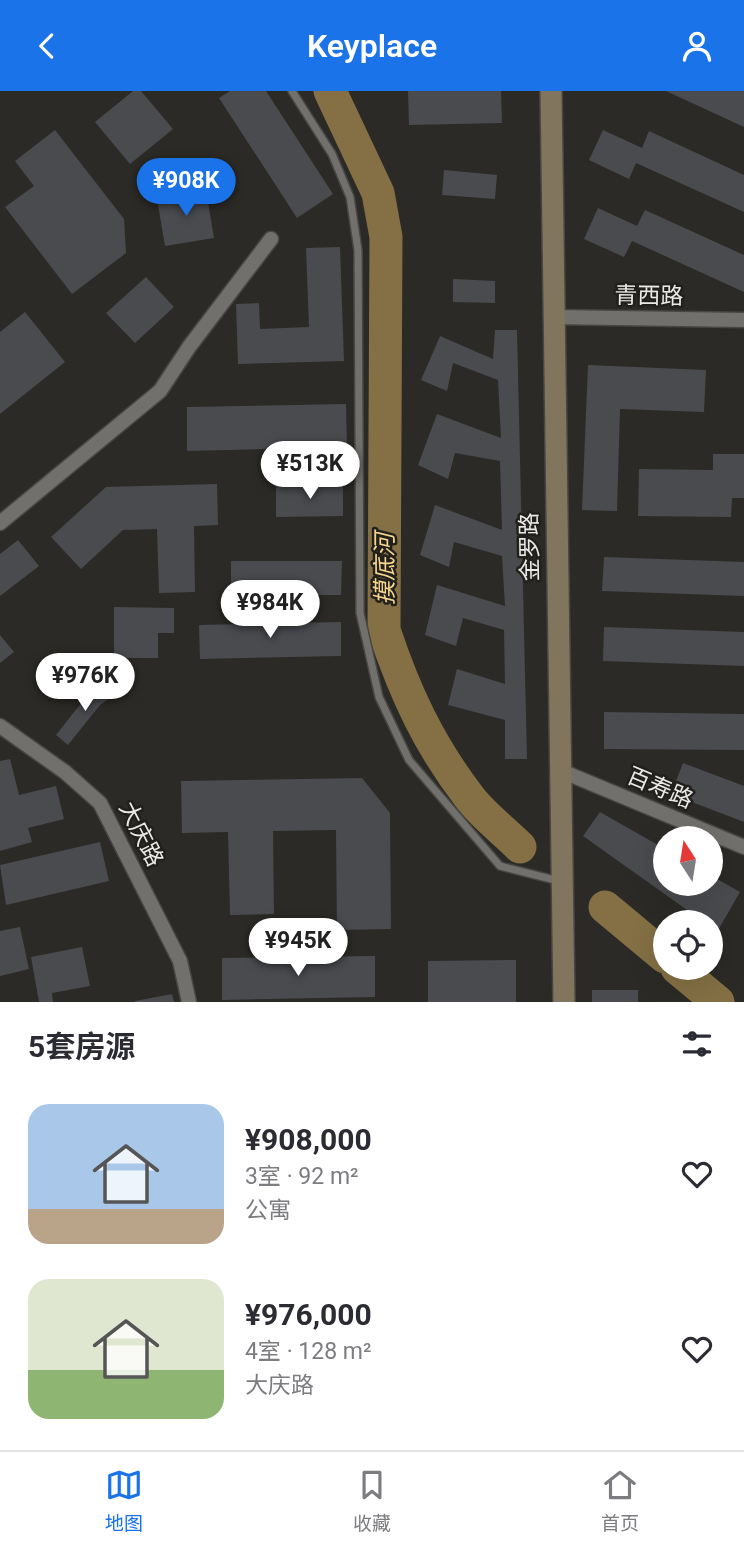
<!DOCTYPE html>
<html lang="zh">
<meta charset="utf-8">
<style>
:root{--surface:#fff;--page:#f2f2f3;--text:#2b2b33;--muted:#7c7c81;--line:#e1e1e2;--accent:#1a73e8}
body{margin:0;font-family:Roboto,"Noto Sans SC",sans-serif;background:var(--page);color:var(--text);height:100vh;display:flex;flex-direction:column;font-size:26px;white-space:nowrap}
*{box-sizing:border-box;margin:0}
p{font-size:23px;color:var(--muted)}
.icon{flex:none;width:38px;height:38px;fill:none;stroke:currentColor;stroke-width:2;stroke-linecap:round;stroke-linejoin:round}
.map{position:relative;height:911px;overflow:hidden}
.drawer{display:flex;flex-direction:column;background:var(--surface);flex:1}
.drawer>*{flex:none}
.needle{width:46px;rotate:348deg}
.tools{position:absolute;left:653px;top:735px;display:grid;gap:14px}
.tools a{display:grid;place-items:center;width:70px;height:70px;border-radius:50%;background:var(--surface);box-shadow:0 7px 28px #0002;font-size:35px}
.price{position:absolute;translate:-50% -60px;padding:0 16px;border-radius:24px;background:#fff;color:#222;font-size:23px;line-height:46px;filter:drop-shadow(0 2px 4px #0008)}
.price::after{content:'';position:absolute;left:50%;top:42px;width:21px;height:16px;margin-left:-10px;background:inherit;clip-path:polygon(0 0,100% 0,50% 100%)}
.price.on{background:var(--accent);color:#fff}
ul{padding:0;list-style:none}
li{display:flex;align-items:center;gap:21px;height:175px;padding:0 28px}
li span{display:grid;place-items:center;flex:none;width:196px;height:140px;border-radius:21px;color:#555}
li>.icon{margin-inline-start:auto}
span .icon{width:84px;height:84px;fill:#fffc;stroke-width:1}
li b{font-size:30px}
h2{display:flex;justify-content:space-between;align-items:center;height:84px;padding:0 28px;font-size:30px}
header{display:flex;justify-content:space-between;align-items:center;height:91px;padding:0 28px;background:var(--accent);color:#fff;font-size:32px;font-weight:600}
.tabs{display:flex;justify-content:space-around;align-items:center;height:98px;border-top:2px solid var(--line);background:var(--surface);font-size:19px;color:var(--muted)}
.tabs a{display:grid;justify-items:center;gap:4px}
.tabs .on{color:var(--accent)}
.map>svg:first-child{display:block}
</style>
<header><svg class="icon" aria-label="back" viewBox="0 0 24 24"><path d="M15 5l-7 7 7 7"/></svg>Keyplace<svg class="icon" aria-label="person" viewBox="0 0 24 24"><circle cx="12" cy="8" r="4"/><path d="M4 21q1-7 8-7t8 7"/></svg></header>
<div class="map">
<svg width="744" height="911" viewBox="0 0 744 911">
<rect width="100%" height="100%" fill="#2c2a26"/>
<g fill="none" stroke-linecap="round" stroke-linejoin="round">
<path stroke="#847044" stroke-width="33" d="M330,0L378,102L386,146L384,539C405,602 429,654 470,707C484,725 504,740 520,756
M605,816L665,866
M677,877L718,911"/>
</g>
<path fill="#494b4f" d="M133,0H141L173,38L130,73L95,31Z
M230,0H266L333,103L297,127L219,7Z
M408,0H501L502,32L409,34Z
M666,0H744V36Z
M55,39L124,128L126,162L72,203L5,116L34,95L15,70Z
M603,39L642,57L649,40L744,84V121L636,72L629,88L589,69Z
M444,79L497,84L495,108L442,104Z
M206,99L214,147L165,155L157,108Z
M598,117L637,135L645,119L744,164V201L632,150L624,166L584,148Z
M340,156L344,270L238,273L236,213L259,212L260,238L309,236L306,157Z
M146,186L174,216L135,252L106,222Z
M453,188L495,190V212L453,211Z
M25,221L65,271L0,323V241Z
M495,239H517L527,668H505V629L448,614L457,578L505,593L504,539L463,527L456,555L425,544L437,494L505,515L502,465L454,451L449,476L420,464L435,414L502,439L500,370L455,362L448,388L418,374L437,323L501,347L498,289L453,272L447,300L421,289L440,245L493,268Z
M588,274L706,279L704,321L620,318L617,420L582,419Z
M346,313L347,356L187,360V316Z
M713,363H744V407H732L731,426L638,425L639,378L713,379Z
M217,393L218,434L194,435L195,501L159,502L157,438L123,439L81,478L51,446L106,396Z
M343,394V425L276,426V395Z
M18,449L39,475L0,505V463Z
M604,466L744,471V505L602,500Z
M231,470H342L341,504H231Z
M114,516L174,517V542H158V567H114Z
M341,531V565L200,568L199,534Z
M604,536L744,541V575L603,570Z
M0,544L14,561L0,572Z
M110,593L113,605L100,614L68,654L56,644L93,597Z
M604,621L744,623V659L604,658Z
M10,668L19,704L56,695L64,728L28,737L32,751L0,760V670Z
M683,672L744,695V731L671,703Z
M362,687L390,722L391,838L337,839L336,739L273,740L274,823L230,824L228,741L182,742L181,690Z
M600,721L665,758V793H710V784L740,801L717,841L710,836V831H704L583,745Z
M100,751L109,790L6,814L0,774Z
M20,836L29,878L0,885V840Z
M82,856L90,895L52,902L53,911H39L31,866Z
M375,865V906L222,909V867Z
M516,869V911H428V870Z
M592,899H638V911H592Z
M172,903L174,911H135V910Z"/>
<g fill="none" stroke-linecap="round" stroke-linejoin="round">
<defs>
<path id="lane" d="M292,0L332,63L350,106L358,159L360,522L379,606L409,669L500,775L559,790"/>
<path id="street" d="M553,226L744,229
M0,432L160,300L189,256L271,148
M0,635L65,681L100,712L180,870L189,911
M559,679L744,756"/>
<path id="secondary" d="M551,0L564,911"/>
</defs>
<use href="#lane" stroke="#474643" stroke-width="10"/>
<use href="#street" stroke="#474643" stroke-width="17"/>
<use href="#secondary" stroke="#474643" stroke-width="24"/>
<use href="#lane" stroke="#72706c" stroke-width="7"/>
<use href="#street" stroke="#72706c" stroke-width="14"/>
<use href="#secondary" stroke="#81765d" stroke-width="21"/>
</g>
<g text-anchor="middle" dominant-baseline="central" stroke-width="5" stroke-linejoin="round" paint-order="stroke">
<g font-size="23" fill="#eae9e6" stroke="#22201d">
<text transform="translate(649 205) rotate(1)">青西路</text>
<text transform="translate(530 456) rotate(-91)">金罗路</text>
<text transform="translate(660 697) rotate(23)">百寿路</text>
<text transform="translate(141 743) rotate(63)">大庆路</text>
</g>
<g font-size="24" font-style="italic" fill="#f5d48d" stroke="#22201d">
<text transform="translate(385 478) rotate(-90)">摸底河</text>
</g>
</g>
</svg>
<div class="tools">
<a><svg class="needle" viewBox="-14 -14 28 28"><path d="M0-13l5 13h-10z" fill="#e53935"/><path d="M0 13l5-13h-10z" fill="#7c7c81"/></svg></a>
<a><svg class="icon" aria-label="locate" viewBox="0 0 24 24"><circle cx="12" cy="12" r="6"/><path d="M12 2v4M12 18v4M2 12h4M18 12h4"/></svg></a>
</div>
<b class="price on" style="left:186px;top:127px">¥908K</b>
<b class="price" style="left:310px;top:410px">¥513K</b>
<b class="price" style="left:270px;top:549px">¥984K</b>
<b class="price" style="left:85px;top:622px">¥976K</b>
<b class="price" style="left:298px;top:887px">¥945K</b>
</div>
<section class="drawer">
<h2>5套房源<svg class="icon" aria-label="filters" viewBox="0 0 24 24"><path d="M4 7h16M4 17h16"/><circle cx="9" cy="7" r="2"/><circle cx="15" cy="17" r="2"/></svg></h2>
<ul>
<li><span style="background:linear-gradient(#a9c7e8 75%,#b9a48a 0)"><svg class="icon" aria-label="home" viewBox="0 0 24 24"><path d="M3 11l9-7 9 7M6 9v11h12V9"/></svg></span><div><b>¥908,000</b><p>3室 · 92 m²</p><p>公寓</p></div><svg class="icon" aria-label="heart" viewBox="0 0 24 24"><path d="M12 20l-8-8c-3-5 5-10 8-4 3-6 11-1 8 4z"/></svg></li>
<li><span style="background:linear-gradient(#dfe7d0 65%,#8fb573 0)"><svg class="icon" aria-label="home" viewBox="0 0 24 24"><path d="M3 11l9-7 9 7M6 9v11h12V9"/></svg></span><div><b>¥976,000</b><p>4室 · 128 m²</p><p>大庆路</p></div><svg class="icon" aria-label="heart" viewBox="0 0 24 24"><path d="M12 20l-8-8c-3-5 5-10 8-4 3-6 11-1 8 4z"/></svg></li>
</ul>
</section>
<nav class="tabs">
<a class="on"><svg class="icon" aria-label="map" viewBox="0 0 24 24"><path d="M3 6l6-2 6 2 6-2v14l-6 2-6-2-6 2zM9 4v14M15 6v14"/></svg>地图</a>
<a><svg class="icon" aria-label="saved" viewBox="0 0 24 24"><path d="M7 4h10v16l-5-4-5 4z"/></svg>收藏</a>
<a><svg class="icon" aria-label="home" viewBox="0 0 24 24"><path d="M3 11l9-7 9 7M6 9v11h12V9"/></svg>首页</a>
</nav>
